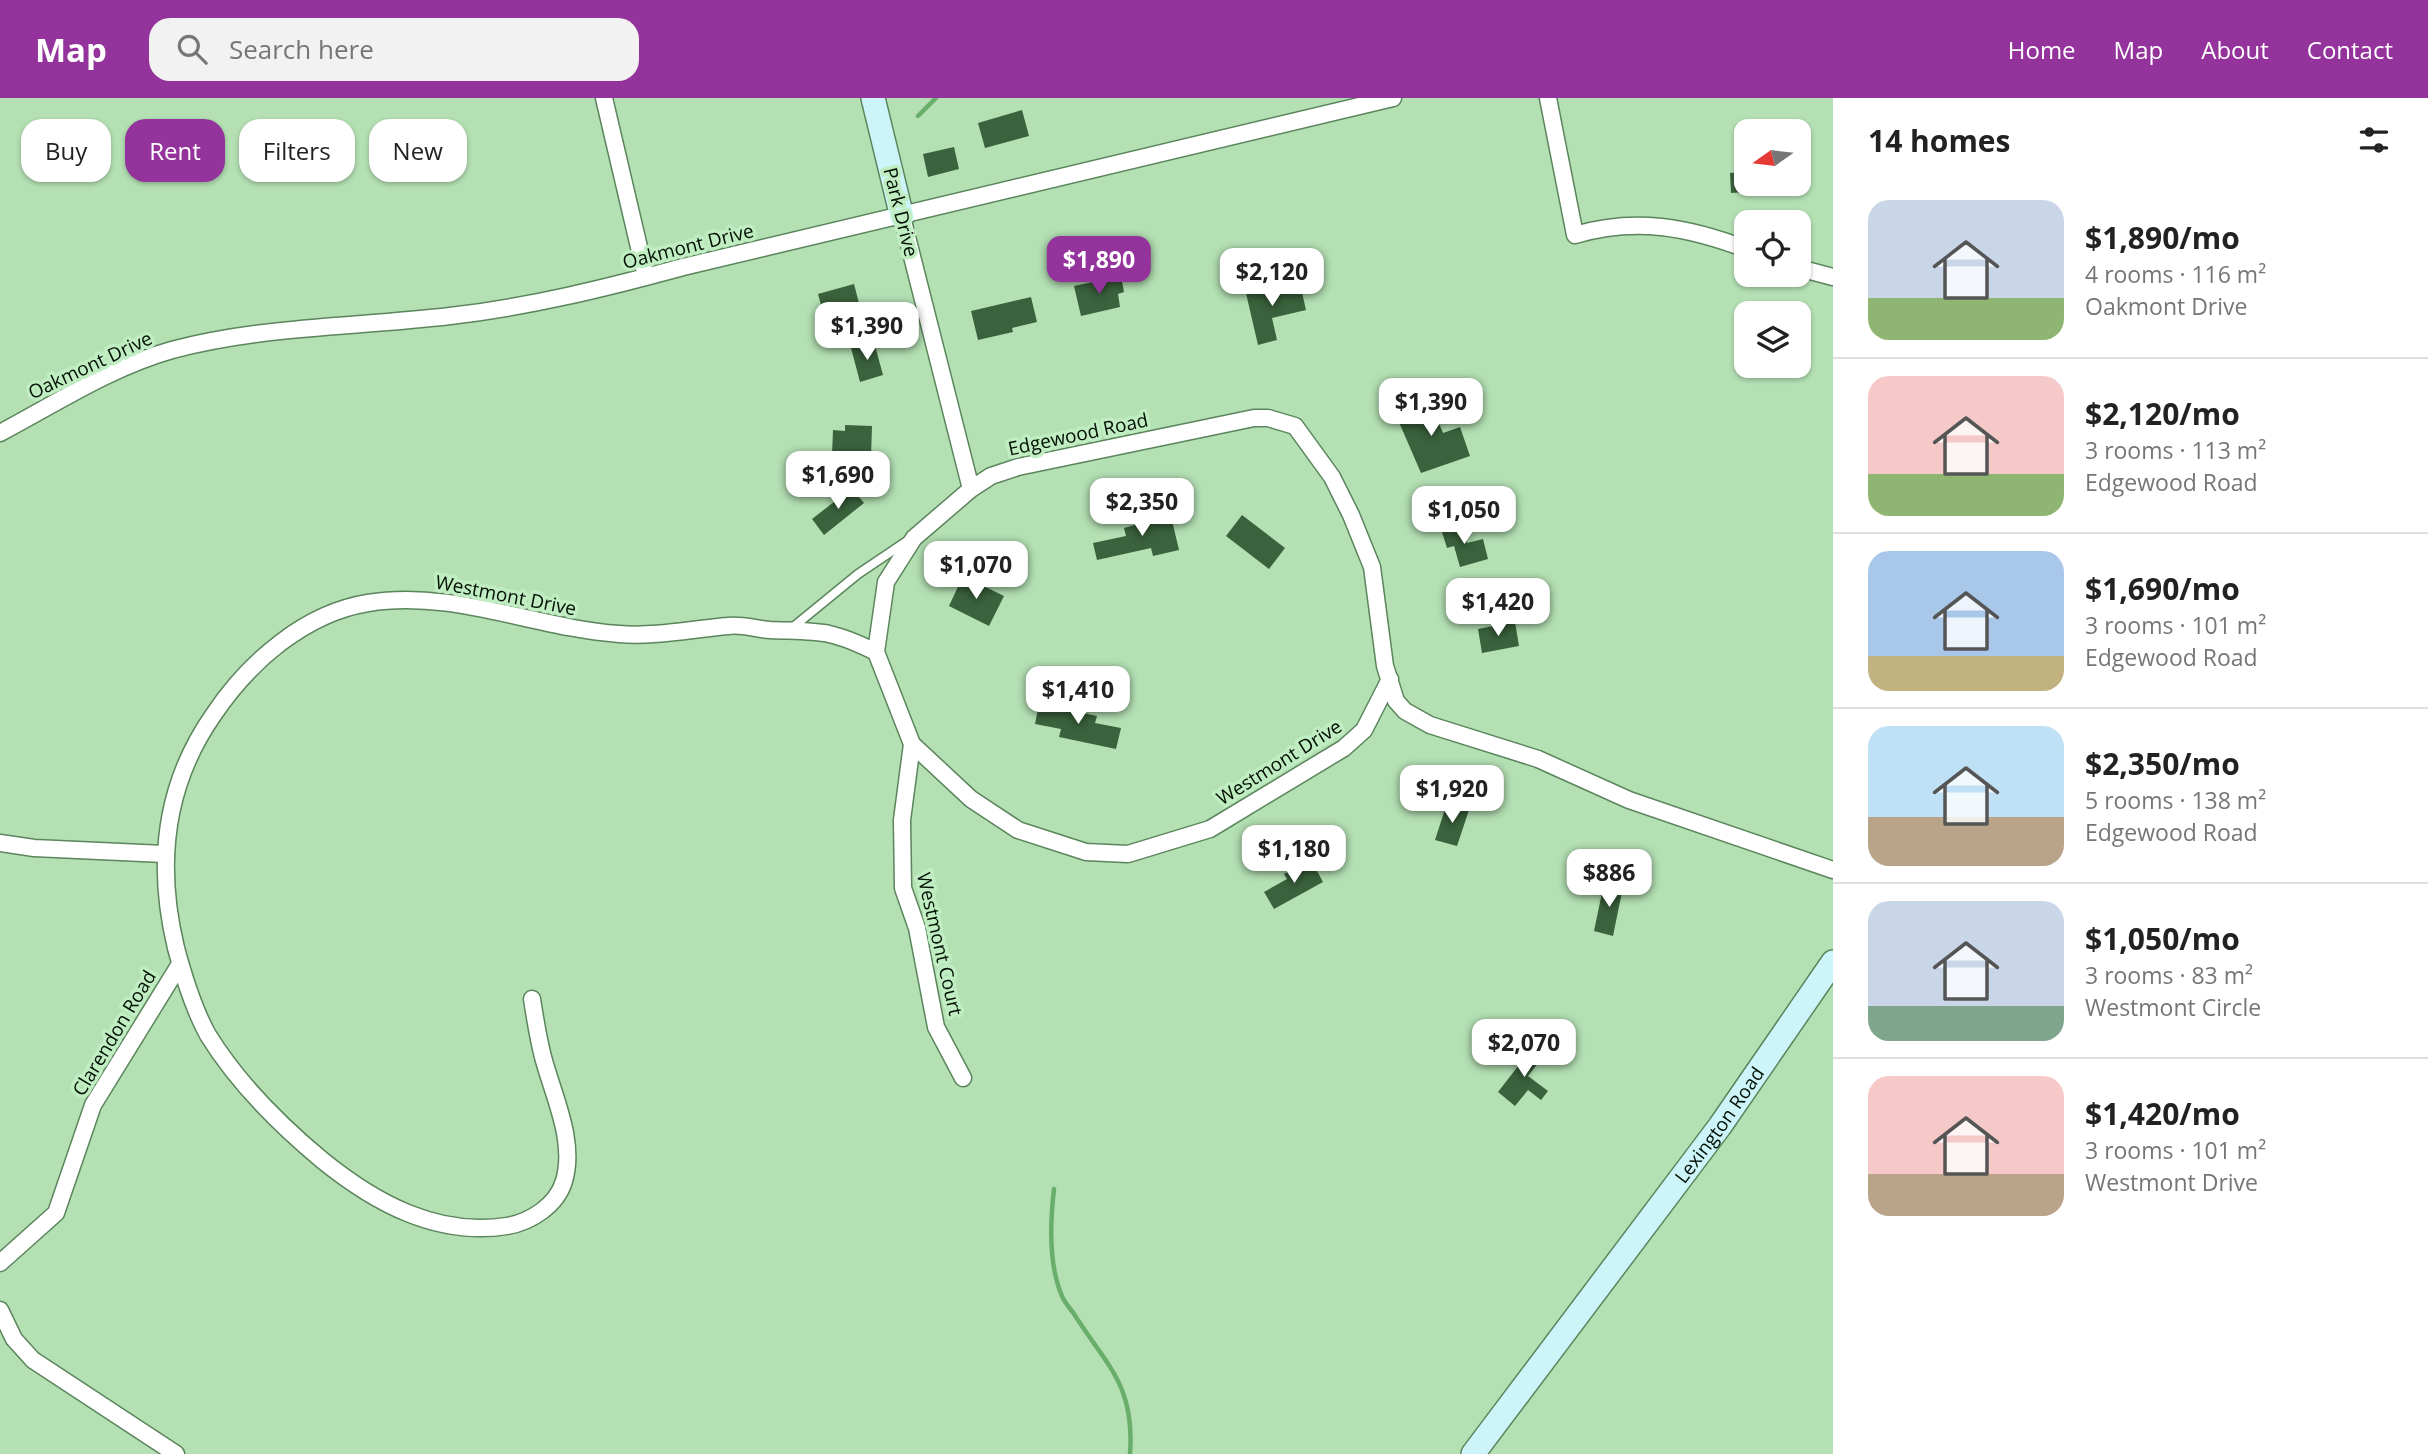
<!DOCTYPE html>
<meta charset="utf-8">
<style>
:root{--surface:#fff;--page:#f2f2f2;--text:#222;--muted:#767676;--line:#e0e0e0;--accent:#94339b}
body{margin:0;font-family:"Open Sans",sans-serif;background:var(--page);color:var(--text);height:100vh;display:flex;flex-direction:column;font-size:26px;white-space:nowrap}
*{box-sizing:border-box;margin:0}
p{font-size:23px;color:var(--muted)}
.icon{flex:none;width:38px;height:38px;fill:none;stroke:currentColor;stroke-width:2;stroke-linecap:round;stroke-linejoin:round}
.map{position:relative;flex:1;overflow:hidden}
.drawer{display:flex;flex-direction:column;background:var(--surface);width:595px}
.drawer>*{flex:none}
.top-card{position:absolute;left:21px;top:21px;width:665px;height:63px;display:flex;gap:14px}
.needle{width:46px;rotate:256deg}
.tools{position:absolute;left:1734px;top:21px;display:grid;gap:14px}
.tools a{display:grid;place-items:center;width:77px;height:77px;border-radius:14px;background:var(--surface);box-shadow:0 2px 5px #0004;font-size:35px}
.price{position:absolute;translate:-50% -60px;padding:0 16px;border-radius:14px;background:#fff;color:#222;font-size:23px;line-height:46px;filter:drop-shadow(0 2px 4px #0008)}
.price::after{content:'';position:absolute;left:50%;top:42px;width:21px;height:16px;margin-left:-10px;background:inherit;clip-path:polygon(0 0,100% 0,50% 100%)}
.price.on{background:var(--accent);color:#fff}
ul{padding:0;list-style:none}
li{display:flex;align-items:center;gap:21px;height:175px;padding:0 35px}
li+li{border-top:2px solid var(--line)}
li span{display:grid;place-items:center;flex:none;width:196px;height:140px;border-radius:21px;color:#555}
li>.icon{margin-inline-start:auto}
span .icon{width:84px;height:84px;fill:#fffc;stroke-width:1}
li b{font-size:30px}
h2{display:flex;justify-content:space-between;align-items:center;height:84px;padding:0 35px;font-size:30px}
.tag{padding:0 24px;border-radius:21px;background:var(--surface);box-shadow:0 2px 5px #0004;font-size:24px;line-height:63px}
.tag.on{background:var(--accent);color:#fff}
header{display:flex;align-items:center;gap:42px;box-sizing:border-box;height:98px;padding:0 35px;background:var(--accent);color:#fff}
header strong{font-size:33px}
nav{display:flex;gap:38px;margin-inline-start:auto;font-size:24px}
.search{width:490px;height:63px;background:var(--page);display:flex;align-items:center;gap:18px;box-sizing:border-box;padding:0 24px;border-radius:21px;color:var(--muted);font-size:26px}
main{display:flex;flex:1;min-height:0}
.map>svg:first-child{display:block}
</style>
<header>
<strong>Map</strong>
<div class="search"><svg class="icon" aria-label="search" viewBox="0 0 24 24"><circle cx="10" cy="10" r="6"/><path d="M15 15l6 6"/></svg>Search here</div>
<nav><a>Home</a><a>Map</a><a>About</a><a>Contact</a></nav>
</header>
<main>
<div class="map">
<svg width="1833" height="1356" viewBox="0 0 1833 1356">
<rect width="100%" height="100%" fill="#b4e0b4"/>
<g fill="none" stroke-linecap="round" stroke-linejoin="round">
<path stroke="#69af6b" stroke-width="4.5" d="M918,18L936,0
M1054,1091C1050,1125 1048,1166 1062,1198C1064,1204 1070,1210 1074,1216C1108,1269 1135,1288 1130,1356"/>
</g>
<path fill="#3a623c" d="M1022,12L1029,38L985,50L978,25Z
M954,49L959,71L928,79L923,56Z
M1746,74V94L1731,95L1730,75Z
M1121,178L1124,194L1118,196L1120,209L1081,218L1074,188Z
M1277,184L1280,195L1301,190L1306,212L1272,220L1277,242L1258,247L1245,191Z
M854,186L861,213L851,215L856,233L830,240L818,196Z
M1031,199L1037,224L1012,230L1013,234L978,242L971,213Z
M874,244L883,277L860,284L851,250Z
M1428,300L1443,335L1460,329L1470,358L1421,375L1395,315Z
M845,327L872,328L871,359L832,357L833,332L845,333Z
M852,390L864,405L824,437L812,421Z
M1170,414L1179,452L1153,458L1151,450L1097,462L1093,445L1126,438L1124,430L1135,427L1134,422Z
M1242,417L1285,450L1269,471L1226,438Z
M1461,425L1467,445L1483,441L1488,461L1460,469L1454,448L1447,450L1441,431Z
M963,478L1004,498L989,528L949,508Z
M1515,524L1519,548L1482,555L1478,531Z
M1039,606L1097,618L1095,625L1121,630L1116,651L1059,639L1061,631L1035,626Z
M1447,705L1469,712L1457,748L1435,742Z
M1311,762L1323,784L1274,811L1264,794L1287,781L1284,776Z
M1604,785L1623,789L1613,838L1594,833Z
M1535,946L1546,955L1528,978L1548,993L1541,1002L1528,992L1515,1008L1498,994Z"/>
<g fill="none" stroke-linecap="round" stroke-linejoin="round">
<defs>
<path id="lane" d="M792,530L858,476L910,441"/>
<path id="street" d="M604,0L646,179
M1548,0L1575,137C1635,119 1688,129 1746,151
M902,119L971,391
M1799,170L1833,179
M0,335C55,306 111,269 172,252C261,228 358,229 450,218C529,209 606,190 683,169L1393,0
M912,646L971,701L1018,732L1086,754L1128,756L1210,731L1344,650L1364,632L1390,581
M0,745L34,750L164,756
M532,901C535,920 538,940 543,959C553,997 576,1043 564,1083C557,1107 531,1124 507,1128C437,1139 375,1105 322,1062C280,1027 237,984 208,937C193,910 184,880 176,850C156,767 164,687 214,616C249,564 305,515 368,505C453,491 535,530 619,536C656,539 692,531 728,528C742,526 756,531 770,532C821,534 829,531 876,554
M963,980L936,929L917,830L903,790L902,722L912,646L876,554L886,484L914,440L971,391L991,378L1018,369L1254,320H1268L1295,328L1332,379L1351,417L1372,469L1385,568L1396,603L1405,613L1430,627L1538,661L1629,702L1833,772
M0,1165L56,1115L93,1007L180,866
M0,1212L14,1241L33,1262L176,1356"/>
<g id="secondary">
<path d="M873,0L902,119"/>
<path id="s1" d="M1473,1356L1720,1028L1833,864"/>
</g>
</defs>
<use href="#lane" stroke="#5b855c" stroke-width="11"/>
<use href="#street" stroke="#5b855c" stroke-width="19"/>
<use href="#secondary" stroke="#5b855c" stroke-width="26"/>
<use href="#lane" stroke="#fff" stroke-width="8"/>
<use href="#street" stroke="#fff" stroke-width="16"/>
<use href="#secondary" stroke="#cdf5f9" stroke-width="23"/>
</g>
<g text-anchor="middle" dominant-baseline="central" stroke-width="7" stroke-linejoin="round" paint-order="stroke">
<g font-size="19" fill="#020f03" stroke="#c0edc1">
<text transform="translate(901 114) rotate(76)">Park Drive</text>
<text transform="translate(688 148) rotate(-14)">Oakmont Drive</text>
<text transform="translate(90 267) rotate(-25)">Oakmont Drive</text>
<text transform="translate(1078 336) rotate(-12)">Edgewood Road</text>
<text transform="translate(506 497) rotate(11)">Westmont Drive</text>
<text transform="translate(1279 664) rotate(-32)">Westmont Drive</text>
<text transform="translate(940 846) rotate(77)">Westmont Court</text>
<text transform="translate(114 935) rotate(-59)">Clarendon Road</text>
<text stroke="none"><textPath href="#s1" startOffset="411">Lexington Road</textPath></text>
</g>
</g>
</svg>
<div class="tools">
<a><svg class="needle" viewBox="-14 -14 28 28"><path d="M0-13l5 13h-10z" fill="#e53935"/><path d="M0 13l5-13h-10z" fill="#767676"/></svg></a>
<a><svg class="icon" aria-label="locate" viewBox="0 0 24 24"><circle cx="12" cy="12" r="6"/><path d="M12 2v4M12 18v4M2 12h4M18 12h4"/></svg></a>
<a><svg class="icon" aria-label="layers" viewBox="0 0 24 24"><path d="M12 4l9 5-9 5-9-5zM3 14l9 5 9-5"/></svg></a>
</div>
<b class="price on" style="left:1099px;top:198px">$1,890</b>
<b class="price" style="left:1272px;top:210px">$2,120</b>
<b class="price" style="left:867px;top:264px">$1,390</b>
<b class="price" style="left:1431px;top:340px">$1,390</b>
<b class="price" style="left:838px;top:413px">$1,690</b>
<b class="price" style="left:1142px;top:440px">$2,350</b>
<b class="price" style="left:1464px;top:448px">$1,050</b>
<b class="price" style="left:976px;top:503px">$1,070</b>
<b class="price" style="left:1498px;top:540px">$1,420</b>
<b class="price" style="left:1078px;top:628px">$1,410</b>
<b class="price" style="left:1452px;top:727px">$1,920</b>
<b class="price" style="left:1294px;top:787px">$1,180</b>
<b class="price" style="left:1609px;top:811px">$886</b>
<b class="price" style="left:1524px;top:981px">$2,070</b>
<div class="top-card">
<a class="tag">Buy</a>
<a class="tag on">Rent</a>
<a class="tag">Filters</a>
<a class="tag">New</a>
</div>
</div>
<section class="drawer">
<h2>14 homes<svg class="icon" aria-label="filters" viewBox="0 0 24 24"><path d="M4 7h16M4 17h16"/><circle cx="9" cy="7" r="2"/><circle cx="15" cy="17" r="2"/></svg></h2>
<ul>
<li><span style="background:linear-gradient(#c9d6e8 70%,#8fb573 0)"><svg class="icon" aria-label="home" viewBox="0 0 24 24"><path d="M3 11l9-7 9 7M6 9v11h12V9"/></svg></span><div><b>$1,890/mo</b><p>4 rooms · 116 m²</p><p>Oakmont Drive</p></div></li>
<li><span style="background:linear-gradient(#f6c9c9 70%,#8fb573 0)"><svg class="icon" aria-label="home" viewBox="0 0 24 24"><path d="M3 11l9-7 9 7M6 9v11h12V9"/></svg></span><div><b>$2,120/mo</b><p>3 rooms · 113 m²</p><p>Edgewood Road</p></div></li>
<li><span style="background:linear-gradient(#a9c7e8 75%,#c2b280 0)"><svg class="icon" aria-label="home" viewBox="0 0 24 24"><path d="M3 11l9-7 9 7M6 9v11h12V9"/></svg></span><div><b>$1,690/mo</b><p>3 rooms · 101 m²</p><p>Edgewood Road</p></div></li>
<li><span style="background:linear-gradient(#bfe0f5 65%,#b9a48a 0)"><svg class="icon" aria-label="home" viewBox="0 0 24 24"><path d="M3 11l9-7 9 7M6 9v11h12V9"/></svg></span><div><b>$2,350/mo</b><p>5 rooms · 138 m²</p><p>Edgewood Road</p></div></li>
<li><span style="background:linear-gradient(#c9d6e8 75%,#7fa58c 0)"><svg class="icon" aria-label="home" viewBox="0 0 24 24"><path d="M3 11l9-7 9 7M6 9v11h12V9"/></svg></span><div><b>$1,050/mo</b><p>3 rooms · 83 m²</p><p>Westmont Circle</p></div></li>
<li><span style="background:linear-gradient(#f6c9c9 70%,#b9a48a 0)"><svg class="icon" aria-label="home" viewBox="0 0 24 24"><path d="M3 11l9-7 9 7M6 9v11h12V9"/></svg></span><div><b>$1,420/mo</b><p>3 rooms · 101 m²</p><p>Westmont Drive</p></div></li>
</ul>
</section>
</main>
